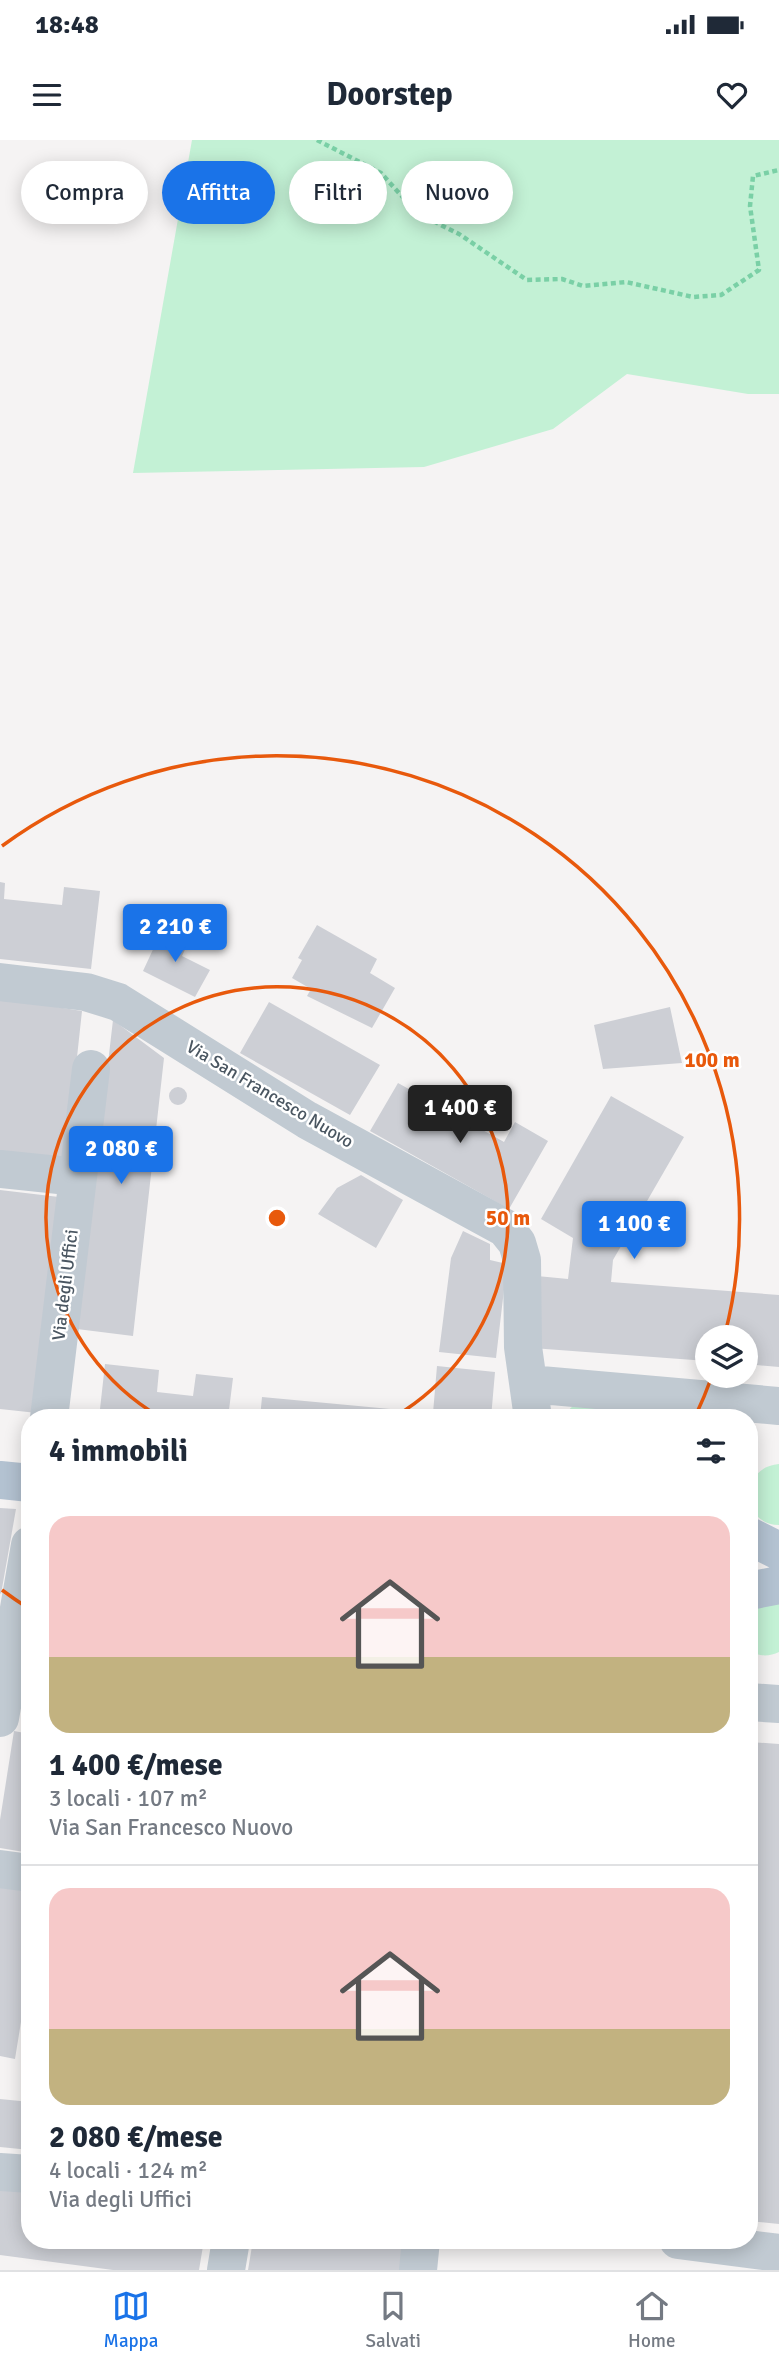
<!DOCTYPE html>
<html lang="it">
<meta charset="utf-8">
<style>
:root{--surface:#fff;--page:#f6f6f7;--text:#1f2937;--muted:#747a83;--line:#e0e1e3;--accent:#1a73e8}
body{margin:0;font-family:Signika,sans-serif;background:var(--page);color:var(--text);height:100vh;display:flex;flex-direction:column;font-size:26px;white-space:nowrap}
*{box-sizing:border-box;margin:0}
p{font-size:23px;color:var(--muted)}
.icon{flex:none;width:38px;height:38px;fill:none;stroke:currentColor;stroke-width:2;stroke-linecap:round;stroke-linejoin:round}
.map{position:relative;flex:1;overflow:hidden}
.side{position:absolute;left:21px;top:1269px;width:737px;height:840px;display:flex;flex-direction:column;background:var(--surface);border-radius:28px;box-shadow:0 4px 18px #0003}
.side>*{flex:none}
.banner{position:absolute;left:21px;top:21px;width:738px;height:63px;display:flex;gap:14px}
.tools{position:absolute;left:695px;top:1185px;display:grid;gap:14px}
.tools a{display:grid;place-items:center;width:63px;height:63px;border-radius:50%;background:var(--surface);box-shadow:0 4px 18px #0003;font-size:35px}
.price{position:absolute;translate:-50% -60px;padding:0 16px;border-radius:7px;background:var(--accent);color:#fff;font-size:23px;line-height:46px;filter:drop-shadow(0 2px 4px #0008)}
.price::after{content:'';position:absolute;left:50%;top:42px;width:21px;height:16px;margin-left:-10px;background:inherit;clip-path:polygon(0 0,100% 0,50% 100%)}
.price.current{background:#222;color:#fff}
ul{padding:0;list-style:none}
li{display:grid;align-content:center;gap:14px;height:371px;padding:0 28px}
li+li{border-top:2px solid var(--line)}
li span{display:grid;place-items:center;height:217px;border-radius:21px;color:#555}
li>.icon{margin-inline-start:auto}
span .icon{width:126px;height:126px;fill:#fffc;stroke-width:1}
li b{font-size:30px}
h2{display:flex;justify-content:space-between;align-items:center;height:84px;padding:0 28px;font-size:30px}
.pill{padding:0 24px;border-radius:32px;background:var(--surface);box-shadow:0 4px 18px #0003;font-size:24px;line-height:63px}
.pill.current{background:var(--accent);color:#fff}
.status{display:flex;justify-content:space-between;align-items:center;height:49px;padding:0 35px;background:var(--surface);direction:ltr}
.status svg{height:19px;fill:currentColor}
header{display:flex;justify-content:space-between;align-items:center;height:91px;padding:0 28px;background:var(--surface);font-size:32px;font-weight:700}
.tab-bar{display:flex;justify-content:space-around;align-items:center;height:98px;border-top:2px solid var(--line);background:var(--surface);font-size:19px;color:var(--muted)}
.tab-bar a{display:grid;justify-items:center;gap:4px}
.tab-bar .current{color:var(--accent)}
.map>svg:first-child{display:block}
</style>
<div class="status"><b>18:48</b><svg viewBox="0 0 49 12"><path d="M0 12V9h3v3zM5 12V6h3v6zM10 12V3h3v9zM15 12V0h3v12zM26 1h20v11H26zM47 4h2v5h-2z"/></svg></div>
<header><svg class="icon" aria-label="menu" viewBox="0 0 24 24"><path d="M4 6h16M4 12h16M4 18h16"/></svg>Doorstep<svg class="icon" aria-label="heart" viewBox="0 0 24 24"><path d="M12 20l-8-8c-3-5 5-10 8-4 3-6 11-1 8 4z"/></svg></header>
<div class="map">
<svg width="779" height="2130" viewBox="0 0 779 2130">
<rect width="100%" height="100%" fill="#f5f3f3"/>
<path fill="#c3f1d5" d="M192,0H779V254H748L627,234L553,289L424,327L133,333Z
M574,1265L602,1268L611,1277L560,1278Z
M779,1324V1385C739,1384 739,1327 779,1324Z
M779,1458V1512C769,1517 758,1517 749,1510V1459Z"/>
<path fill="#cdcfd5" d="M0,742L5,743L4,759L62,765L64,747L100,751L91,829L0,819Z
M317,785L377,819L370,833L395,848L372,888L307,856L311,849L292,838L302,820L298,818Z
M163,788L189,801L182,816L210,830L195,857L143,831Z
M0,858L82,871L66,1019L0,1013Z
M269,862L380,925L350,975L240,913Z
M670,867L682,923L603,929L594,885Z
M113,880L164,918L133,1196L77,1189Z
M398,943L504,1002L515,982L548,1001L509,1069L370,991Z
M169 956a9 9 0 1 1 18 0a9 9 0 1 1-18 0Z
M611,956L684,997L613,1120L611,1142L779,1155V1227L746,1224V1197H707V1221L532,1208L537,1136L568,1139L573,1098L541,1079Z
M361,1035L403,1060L376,1108L318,1074L337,1048Z
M0,1050L59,1057L37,1273L0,1269Z
M463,1091L490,1104V1120L507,1124L496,1218L439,1212L451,1118Z
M105,1224L159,1230L157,1252L193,1256L196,1234L233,1238L228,1278H99Z
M437,1226L495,1232L491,1278H260L262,1257L433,1273Z
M0,1368L16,1369L1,1454L0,1453Z
M14,1591L30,1594V1713L0,1708V1680Z
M749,1602L779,1604V2084L749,2081Z
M0,1744L30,1749V1826L15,1919L0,1916Z
M0,1959L30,1962V2010L0,2007Z
M0,2046L30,2049V2100H204L199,2130H113L0,2115Z
M253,2100H403L401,2130H248Z"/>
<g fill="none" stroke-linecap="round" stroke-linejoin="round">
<path stroke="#7ad0a6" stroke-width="4.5" stroke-dasharray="5 3.5" stroke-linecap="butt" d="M317,0L381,33L417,73L459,94L527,140L562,139L583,146L626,142L693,157L721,155L759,130L750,66L753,36L779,30"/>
<path stroke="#c1cad2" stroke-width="38" d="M0,842L86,852L118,862L307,980L505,1088L517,1103L522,1120L523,1207L533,1278
M0,1029L78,1037
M529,1244L779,1266
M49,1278L91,929
M749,1562L779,1564
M0,1578L30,1405
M0,1729L30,1733
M0,2032L30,2034
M678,2100L779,2113
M226,2130L231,2100
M418,2130L421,2100"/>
<path stroke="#b3c2d1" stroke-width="38" d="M0,1340L30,1343
M749,1396L779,1411
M749,1451L779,1445"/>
</g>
<g fill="none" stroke="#e8590c" stroke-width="3.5">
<path d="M160 1277A231 231 0 1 1 394 1277"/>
<path d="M712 1236A463 463 0 0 1 695 1277M28 1468A463 463 0 0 1 2 1450M2 706A463 463 0 0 1 725 1194"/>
</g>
<g text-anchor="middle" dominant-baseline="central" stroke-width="5" stroke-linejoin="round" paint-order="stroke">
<g font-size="18" fill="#4a5661" stroke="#fff">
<text transform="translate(270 954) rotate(31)">Via San Francesco Nuovo</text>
<text transform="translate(65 1145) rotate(-83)">Via degli Uffici</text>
</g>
</g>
<circle cx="277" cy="1078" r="10" fill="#e8590c" stroke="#fff" stroke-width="3.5"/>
<g font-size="21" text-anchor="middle" font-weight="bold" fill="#e8590c" stroke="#fff" stroke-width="5" stroke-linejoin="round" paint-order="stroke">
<text x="712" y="927">100 m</text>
<text x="508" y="1085">50 m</text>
</g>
</svg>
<div class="tools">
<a><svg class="icon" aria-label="layers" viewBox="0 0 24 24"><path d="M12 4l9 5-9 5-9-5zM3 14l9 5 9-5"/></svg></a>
</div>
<b class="price" style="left:175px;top:824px">2 210 €</b>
<b class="price current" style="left:460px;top:1005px">1 400 €</b>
<b class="price" style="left:121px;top:1046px">2 080 €</b>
<b class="price" style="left:634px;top:1121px">1 100 €</b>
<div class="banner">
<a class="pill">Compra</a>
<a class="pill current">Affitta</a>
<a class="pill">Filtri</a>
<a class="pill">Nuovo</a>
</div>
<section class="side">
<h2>4 immobili<svg class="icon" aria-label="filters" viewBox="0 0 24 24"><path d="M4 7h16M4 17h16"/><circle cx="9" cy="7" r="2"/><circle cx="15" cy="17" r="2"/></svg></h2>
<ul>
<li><span style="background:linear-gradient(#f6c9c9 65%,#c2b280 0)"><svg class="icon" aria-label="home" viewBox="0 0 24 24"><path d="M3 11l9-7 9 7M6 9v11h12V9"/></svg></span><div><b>1 400 €/mese</b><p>3 locali · 107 m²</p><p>Via San Francesco Nuovo</p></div></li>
<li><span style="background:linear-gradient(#f6c9c9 65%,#c2b280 0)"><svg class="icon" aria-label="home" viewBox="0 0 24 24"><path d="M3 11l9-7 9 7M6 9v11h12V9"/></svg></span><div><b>2 080 €/mese</b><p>4 locali · 124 m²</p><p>Via degli Uffici</p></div></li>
</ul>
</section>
</div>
<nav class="tab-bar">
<a class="current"><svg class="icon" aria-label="map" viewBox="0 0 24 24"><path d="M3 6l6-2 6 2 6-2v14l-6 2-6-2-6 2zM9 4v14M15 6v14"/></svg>Mappa</a>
<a><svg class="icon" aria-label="saved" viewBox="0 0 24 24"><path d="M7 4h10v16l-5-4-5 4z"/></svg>Salvati</a>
<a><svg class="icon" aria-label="home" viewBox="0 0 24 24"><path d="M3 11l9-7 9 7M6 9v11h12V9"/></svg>Home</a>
</nav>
